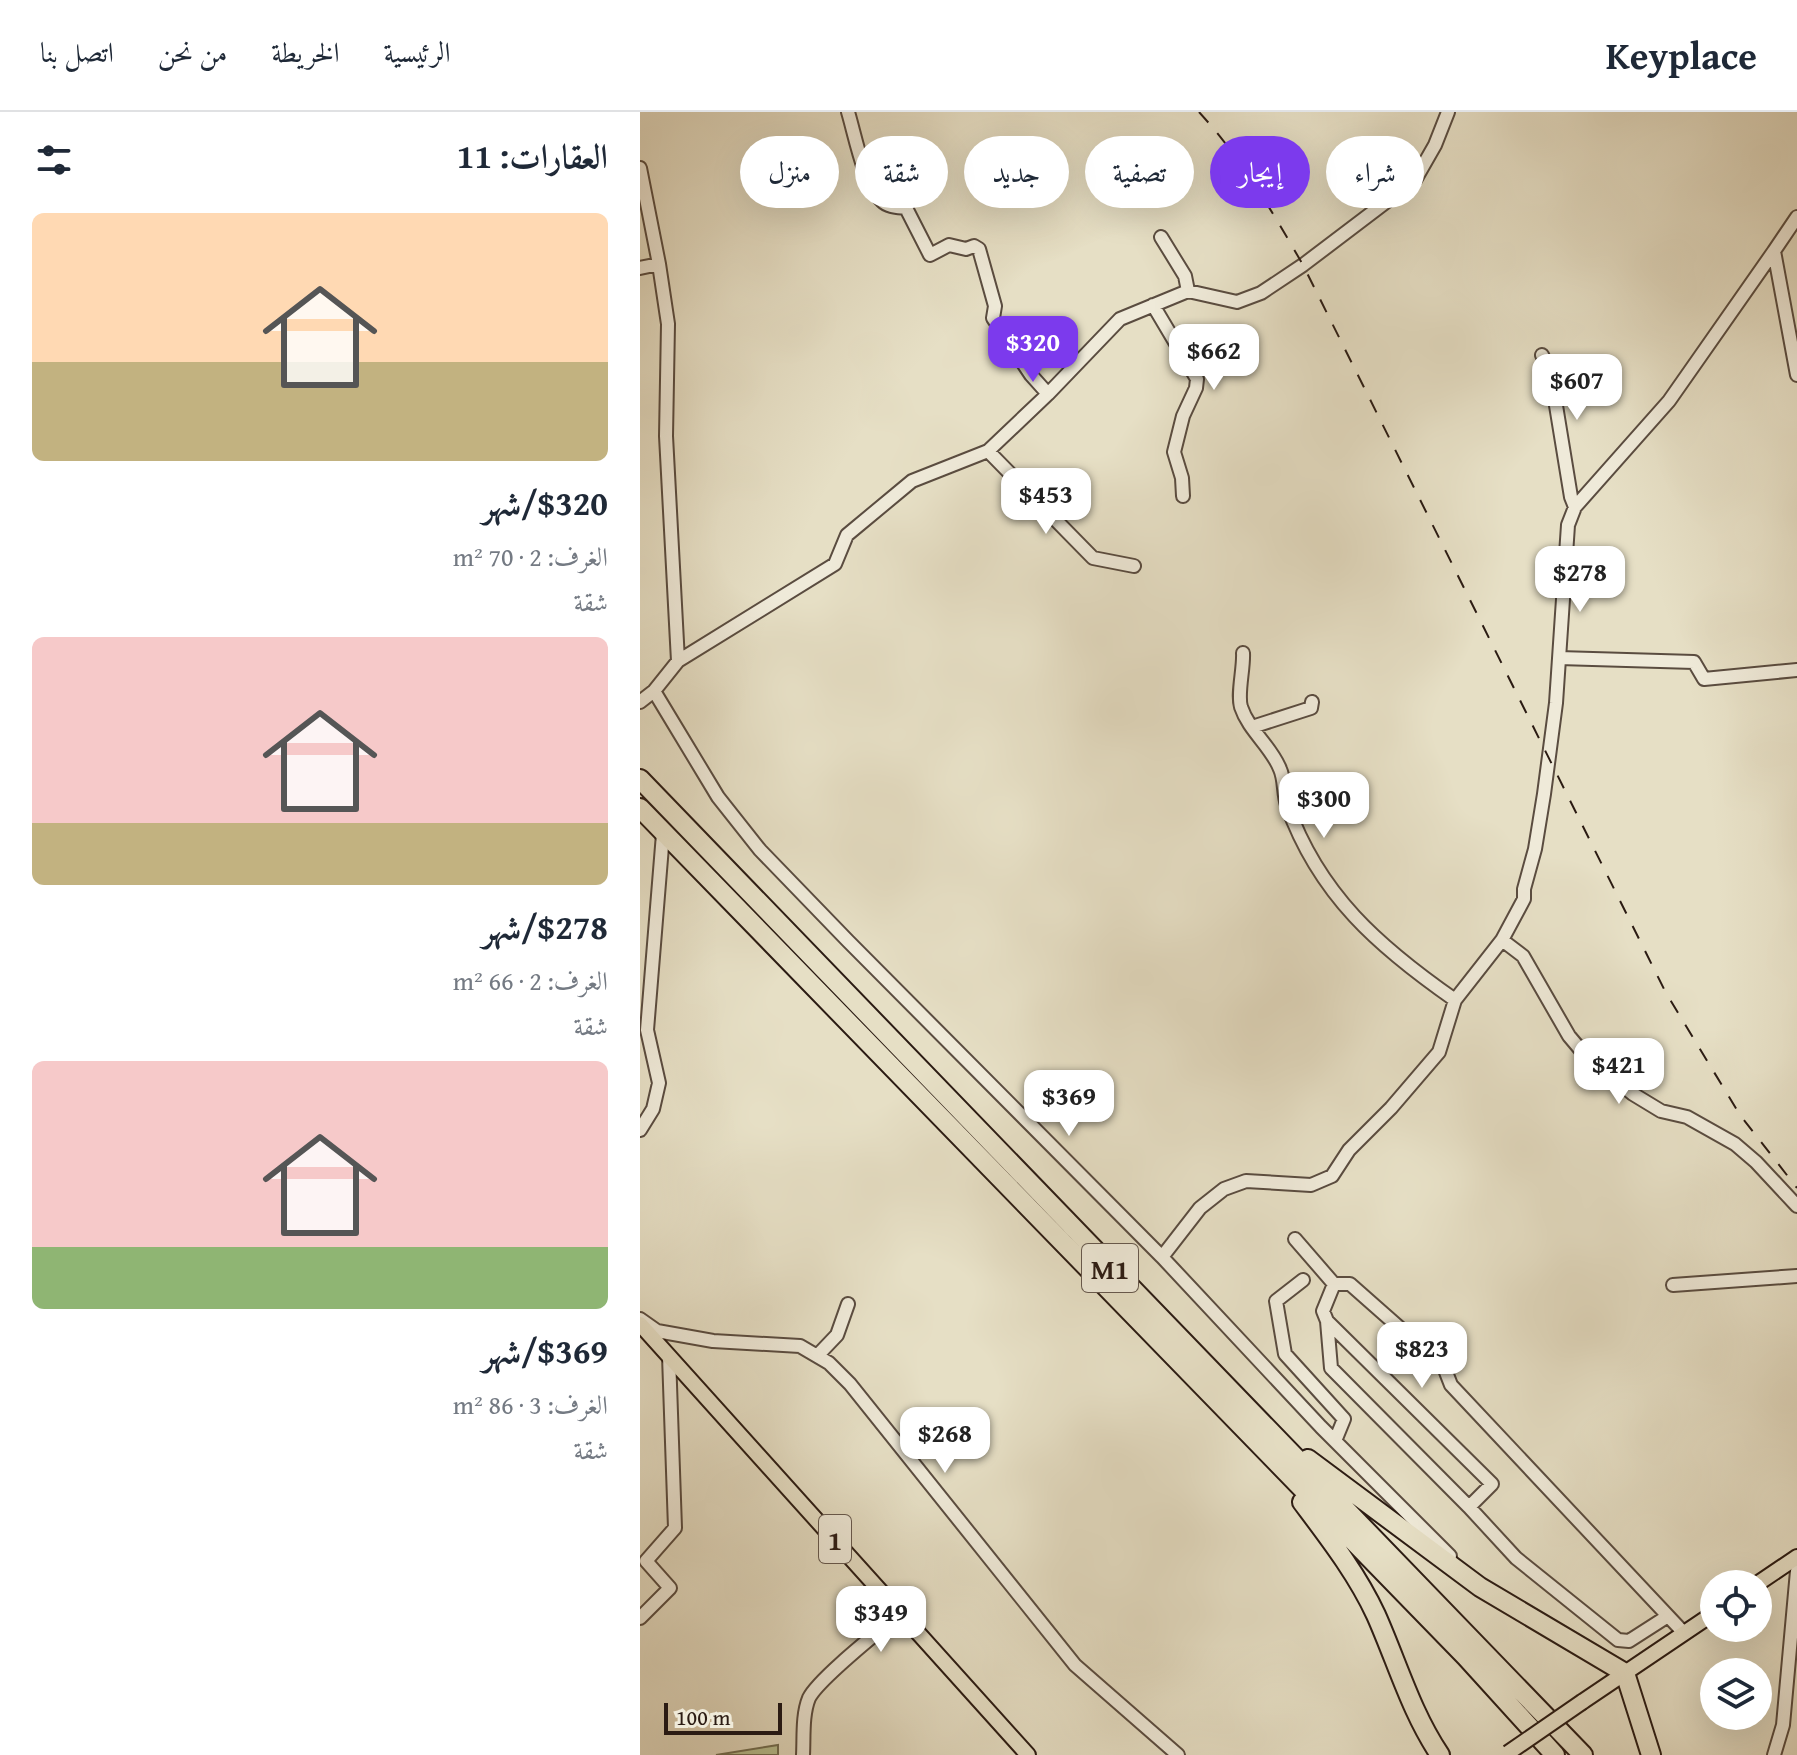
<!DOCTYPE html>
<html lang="ar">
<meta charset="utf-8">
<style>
:root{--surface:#fff;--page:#f2f2f3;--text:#1f2937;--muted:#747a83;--line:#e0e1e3;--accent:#7c3aed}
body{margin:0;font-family:"Gentium Book Plus",Amiri,serif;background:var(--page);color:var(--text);direction:rtl;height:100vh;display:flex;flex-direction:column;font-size:30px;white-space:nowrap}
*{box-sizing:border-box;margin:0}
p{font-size:26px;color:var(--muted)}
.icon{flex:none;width:44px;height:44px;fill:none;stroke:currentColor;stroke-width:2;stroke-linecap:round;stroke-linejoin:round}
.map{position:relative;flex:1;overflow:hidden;direction:ltr}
.sheet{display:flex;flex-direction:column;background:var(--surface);width:640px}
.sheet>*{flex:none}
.banner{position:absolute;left:24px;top:24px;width:760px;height:72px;direction:rtl;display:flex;gap:16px}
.controls{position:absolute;left:1060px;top:1458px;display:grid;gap:16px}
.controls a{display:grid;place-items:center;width:72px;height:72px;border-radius:50%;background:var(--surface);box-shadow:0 8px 32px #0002;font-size:40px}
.scale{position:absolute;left:24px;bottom:20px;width:118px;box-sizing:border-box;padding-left:8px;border:4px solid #2b1b13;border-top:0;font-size:22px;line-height:28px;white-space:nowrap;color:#2b1b13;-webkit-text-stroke:6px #efead9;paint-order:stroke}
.price{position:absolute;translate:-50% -68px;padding:0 18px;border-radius:16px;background:#fff;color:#222;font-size:26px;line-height:52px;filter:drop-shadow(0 2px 4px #0008)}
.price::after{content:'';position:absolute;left:50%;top:48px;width:24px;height:18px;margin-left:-12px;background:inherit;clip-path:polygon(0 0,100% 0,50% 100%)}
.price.selected{background:var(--accent);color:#fff}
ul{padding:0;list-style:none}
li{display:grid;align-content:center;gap:16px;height:424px;padding:0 32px}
li span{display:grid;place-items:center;height:248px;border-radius:12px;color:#555}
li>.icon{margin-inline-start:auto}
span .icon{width:144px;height:144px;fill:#fffc;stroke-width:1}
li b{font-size:34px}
h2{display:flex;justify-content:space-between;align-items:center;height:96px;padding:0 32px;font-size:34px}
.pill{padding:0 28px;border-radius:36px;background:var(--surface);box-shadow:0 8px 32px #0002;font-size:28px;line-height:72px}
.pill.selected{background:var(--accent);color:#fff}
header{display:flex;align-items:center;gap:48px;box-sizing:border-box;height:112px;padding:0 40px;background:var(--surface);border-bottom:2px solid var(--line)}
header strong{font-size:38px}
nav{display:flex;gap:44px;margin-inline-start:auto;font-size:28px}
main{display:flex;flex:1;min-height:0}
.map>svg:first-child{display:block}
</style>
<header>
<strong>Keyplace</strong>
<nav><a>الرئيسية</a><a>الخريطة</a><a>من نحن</a><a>اتصل بنا</a></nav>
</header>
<main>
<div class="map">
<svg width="1157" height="1643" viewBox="0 0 1157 1643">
<rect width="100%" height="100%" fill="#e6dfc5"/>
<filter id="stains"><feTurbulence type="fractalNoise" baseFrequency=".0025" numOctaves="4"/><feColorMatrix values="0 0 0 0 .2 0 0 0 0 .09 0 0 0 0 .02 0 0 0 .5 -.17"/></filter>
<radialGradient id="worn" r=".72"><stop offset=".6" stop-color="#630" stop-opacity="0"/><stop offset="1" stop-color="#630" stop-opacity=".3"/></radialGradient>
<path fill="#b8c192" stroke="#726e52" stroke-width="2" d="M138,1633V1643H76Z"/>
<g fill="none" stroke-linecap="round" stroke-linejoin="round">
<defs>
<path id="minor" d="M208,0C215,23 224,73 242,89C248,95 258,95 266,96L290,143L309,133L326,137L334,134L339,137L355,194L353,206L391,263L408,282
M0,56L19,152L28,212L26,324L38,549
M1157,105L1134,139L1157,263
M521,125L545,164L548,179
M0,156L19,152
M513,193L557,267L556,276L543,304L534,340L542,366L543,384
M902,243L911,263L931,385L935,395
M348,339L453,446L494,454
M603,541C604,556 597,582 601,595C609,619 631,634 640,657C645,668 643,681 647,693C679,783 739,835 815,888
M919,546L1054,550L1064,567L1157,558
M14,579L78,685L120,738L208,829L522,1145L681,1315L810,1444
M0,590L14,579L38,549L195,452L207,423L272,369L348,339L408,282L480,207L548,179L597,190L621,181L663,153L775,68L795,33L808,0
M612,615L671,596L672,590
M862,828L883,844L929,924L945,943L993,982L1021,999L1047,1005L1095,1032L1116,1050L1157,1094
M0,1018L13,997L19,971L7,918L23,722
M655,1127L694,1172L683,1199L687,1209L691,1256L829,1395L876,1446L978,1528L989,1529L1028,1504
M522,1145L560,1096L584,1077L606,1069L671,1073L692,1064L709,1038L751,996L799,940L815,888L862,828L884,787V777L895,737L904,682L916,591L928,413L935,395L1029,289L1134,139
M663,1168L636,1189L645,1242L704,1307L695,1329
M694,1172H710L804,1255L811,1273L1044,1521
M1033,1173L1157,1164
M0,1207L17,1219L73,1229L160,1234L189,1251L210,1272L435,1553L538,1643
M687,1209L852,1372L829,1395
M177,1244L197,1223L208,1192
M0,1506L30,1476L6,1449L35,1416L29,1244
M163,1643C164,1626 162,1603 169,1586C179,1566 242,1517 262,1500
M1134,1643L1143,1613L1157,1459"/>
<path id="major" d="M0,1212L388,1643
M1117,1472L1157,1445
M942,1590L1074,1501"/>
<path id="highway" d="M0,667L943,1643
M0,696L826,1545L915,1643
M668,1347L840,1475L985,1561L1011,1643
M662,1390C689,1426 717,1462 736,1503C757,1550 771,1600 800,1643"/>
</defs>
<use href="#minor" stroke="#5a4c40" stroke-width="16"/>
<use href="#major" stroke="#2b1b13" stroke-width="18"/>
<use href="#highway" stroke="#2b1b13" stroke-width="22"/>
<use href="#minor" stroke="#efead9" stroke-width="12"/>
<use href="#major" stroke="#e6dfc5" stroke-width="14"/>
<use href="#highway" stroke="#e6dfc5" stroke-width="18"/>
<path stroke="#2b1b13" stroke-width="2" stroke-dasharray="14 14" stroke-linecap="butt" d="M559,0C601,46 632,99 663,153L1026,881L1100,1003L1157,1076"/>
<defs>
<path id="major-bridge" d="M868,1641L942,1590"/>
</defs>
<use href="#major-bridge" stroke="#2b1b13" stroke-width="18" stroke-linecap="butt"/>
<use href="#major-bridge" stroke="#e6dfc5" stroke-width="14"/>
</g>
<g text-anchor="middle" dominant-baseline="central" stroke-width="6" stroke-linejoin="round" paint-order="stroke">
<g fill="#efead9" stroke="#66594e" stroke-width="2">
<rect x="442" y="1132" width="56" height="48" rx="6"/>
<rect x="179" y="1403" width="32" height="48" rx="6"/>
</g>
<g font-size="28" font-weight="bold" fill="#2b1b13">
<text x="470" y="1156">M1</text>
<text x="195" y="1427">1</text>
</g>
</g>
<rect width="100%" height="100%" filter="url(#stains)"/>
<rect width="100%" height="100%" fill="url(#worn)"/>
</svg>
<div class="controls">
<a><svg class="icon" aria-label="locate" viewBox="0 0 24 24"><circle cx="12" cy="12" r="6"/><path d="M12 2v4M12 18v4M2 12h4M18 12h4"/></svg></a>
<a><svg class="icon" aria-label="layers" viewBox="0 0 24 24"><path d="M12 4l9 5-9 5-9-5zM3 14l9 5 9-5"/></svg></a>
</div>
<div class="scale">100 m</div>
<b class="price selected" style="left:393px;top:272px">$320</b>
<b class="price" style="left:574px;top:280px">$662</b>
<b class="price" style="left:937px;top:310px">$607</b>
<b class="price" style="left:406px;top:424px">$453</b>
<b class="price" style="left:940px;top:502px">$278</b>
<b class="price" style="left:684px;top:728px">$300</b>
<b class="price" style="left:979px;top:994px">$421</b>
<b class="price" style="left:429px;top:1026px">$369</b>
<b class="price" style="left:782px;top:1278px">$823</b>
<b class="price" style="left:305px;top:1363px">$268</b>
<b class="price" style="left:241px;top:1542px">$349</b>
<div class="banner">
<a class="pill">شراء</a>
<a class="pill selected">إيجار</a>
<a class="pill">تصفية</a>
<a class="pill">جديد</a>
<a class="pill">شقة</a>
<a class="pill">منزل</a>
</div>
</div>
<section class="sheet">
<h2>العقارات: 11<svg class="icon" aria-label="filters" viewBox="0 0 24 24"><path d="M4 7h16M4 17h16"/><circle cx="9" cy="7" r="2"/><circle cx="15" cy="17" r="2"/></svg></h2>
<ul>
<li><span style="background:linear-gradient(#ffd9b3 60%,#c2b280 0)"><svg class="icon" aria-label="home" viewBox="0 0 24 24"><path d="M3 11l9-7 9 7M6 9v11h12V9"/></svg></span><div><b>$320/شهر</b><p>الغرف: 2 · 70 m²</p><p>شقة</p></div></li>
<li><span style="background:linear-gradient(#f6c9c9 75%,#c2b280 0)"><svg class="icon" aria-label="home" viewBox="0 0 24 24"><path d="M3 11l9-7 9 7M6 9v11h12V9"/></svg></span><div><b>$278/شهر</b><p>الغرف: 2 · 66 m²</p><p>شقة</p></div></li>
<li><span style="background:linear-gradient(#f6c9c9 75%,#8fb573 0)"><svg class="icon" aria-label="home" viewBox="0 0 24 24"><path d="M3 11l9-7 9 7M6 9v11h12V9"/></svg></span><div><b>$369/شهر</b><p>الغرف: 3 · 86 m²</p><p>شقة</p></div></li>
</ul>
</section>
</main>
